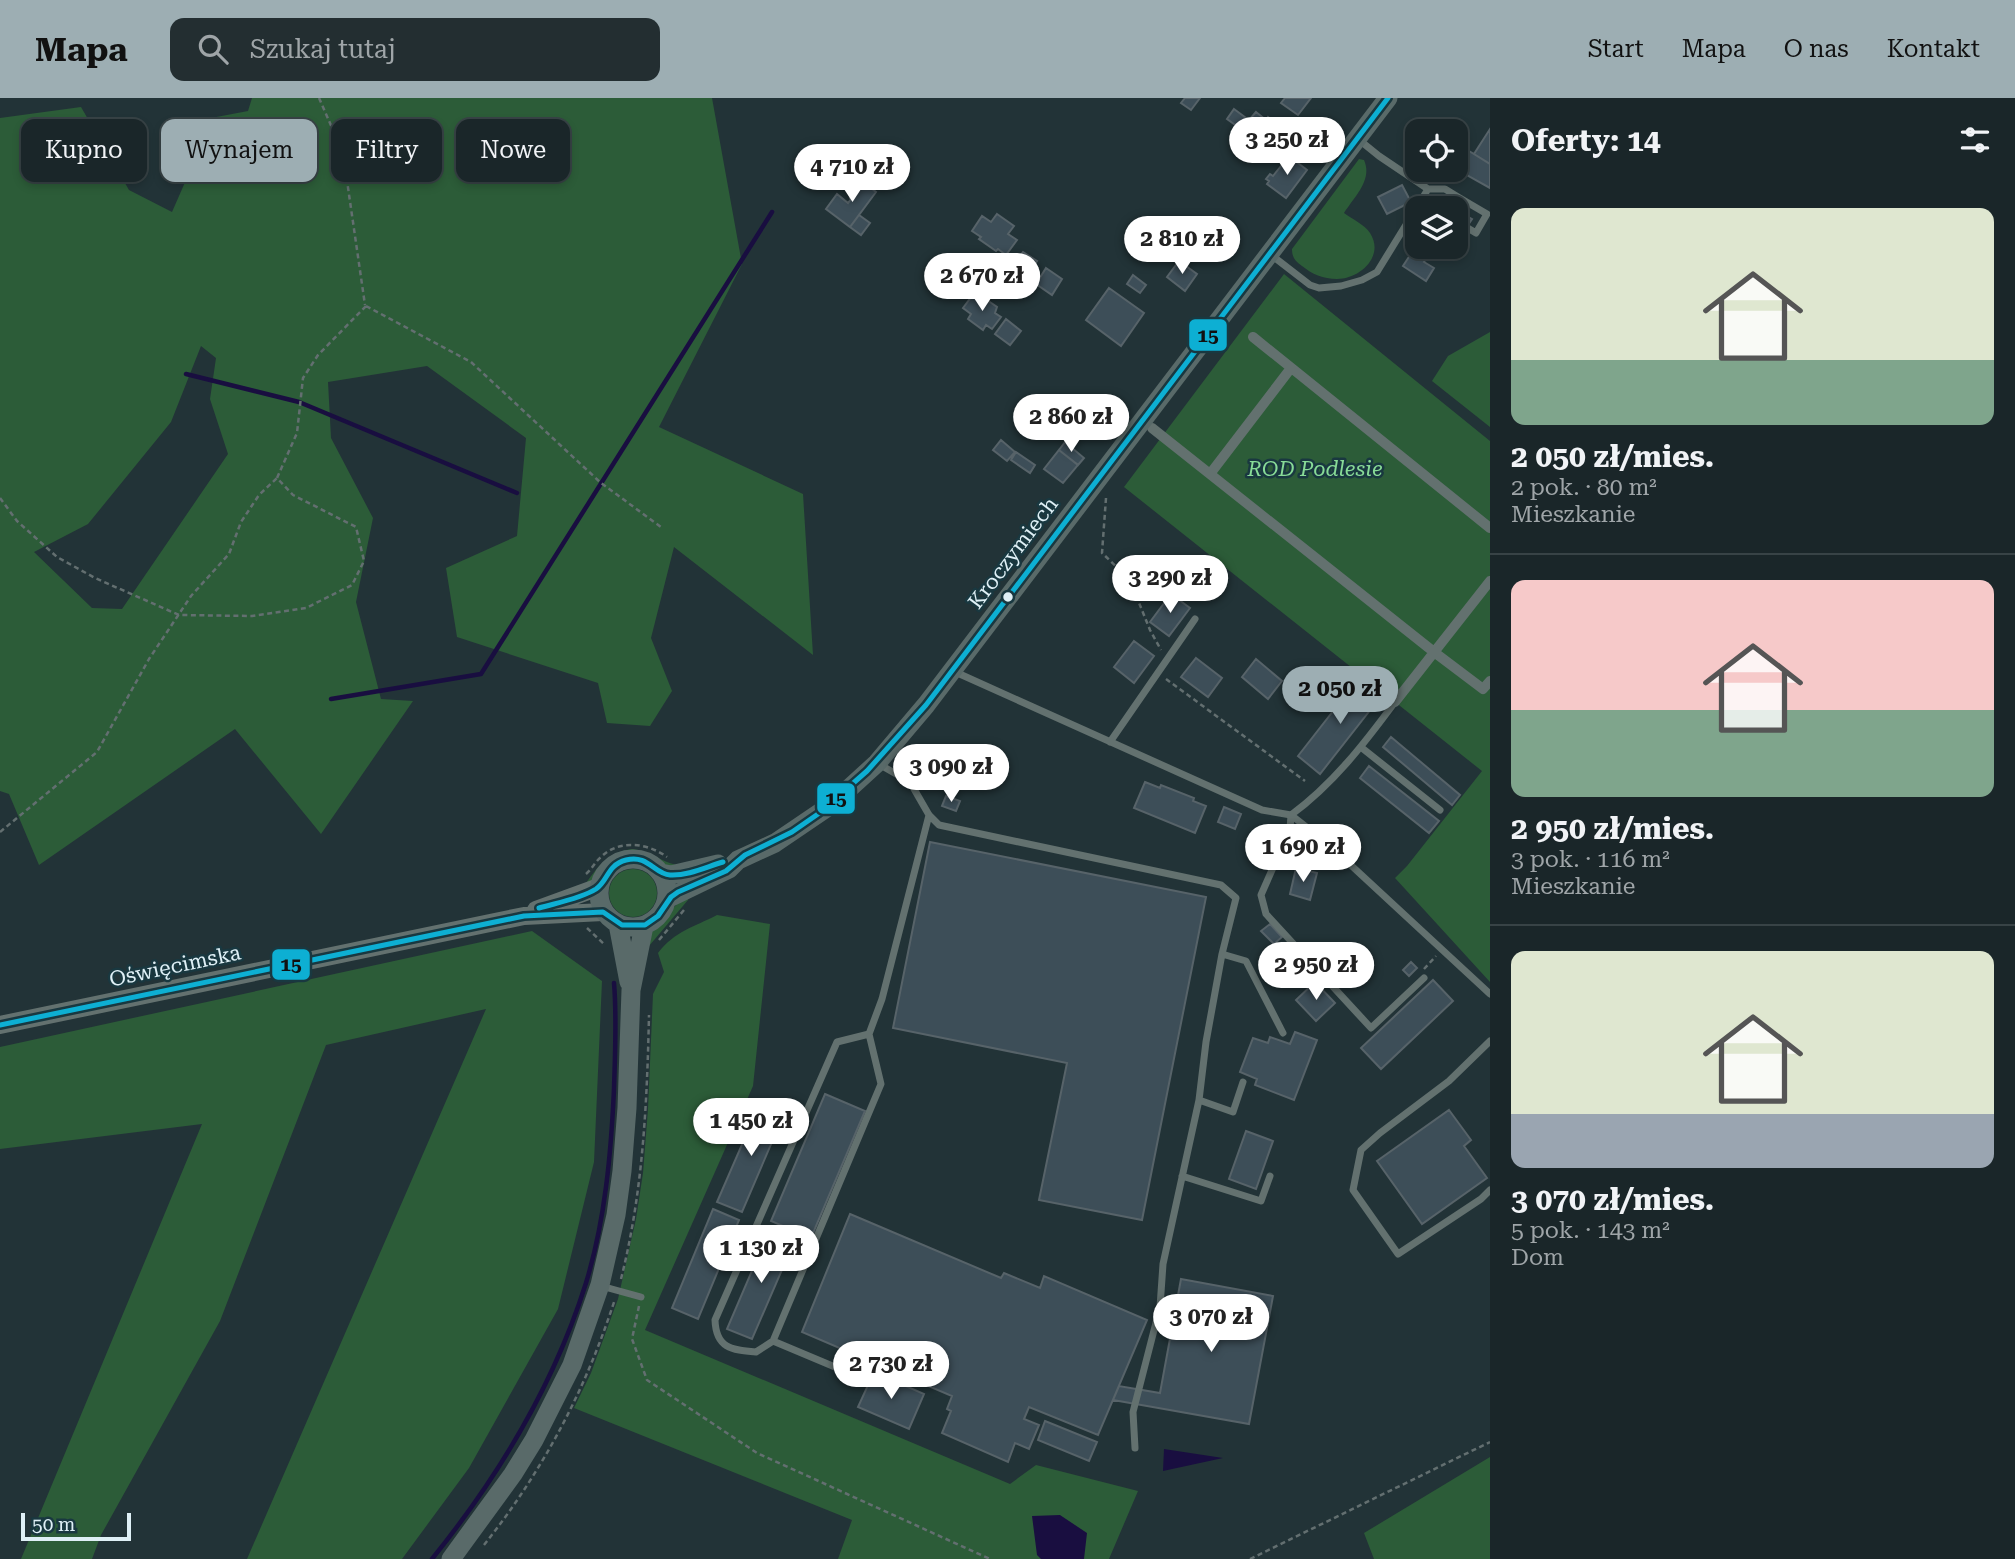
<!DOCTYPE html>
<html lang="pl">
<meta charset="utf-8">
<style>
:root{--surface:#1a2629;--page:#232e31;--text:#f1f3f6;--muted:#9fa5a8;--line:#384346;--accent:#9daeb3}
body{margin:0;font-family:"Roboto Serif",serif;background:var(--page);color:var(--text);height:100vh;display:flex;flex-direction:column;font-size:26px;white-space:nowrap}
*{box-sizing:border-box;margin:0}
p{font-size:23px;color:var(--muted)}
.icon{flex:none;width:38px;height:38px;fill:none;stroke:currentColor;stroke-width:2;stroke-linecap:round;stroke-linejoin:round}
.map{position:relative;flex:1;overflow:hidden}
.sheet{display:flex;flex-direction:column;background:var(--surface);width:525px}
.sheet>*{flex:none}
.banner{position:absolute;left:21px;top:21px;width:665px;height:63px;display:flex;gap:14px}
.buttons{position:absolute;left:1405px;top:21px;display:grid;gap:14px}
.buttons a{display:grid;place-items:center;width:63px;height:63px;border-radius:14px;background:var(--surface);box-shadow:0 4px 10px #0003,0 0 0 2px var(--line);font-size:35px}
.scale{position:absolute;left:21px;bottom:18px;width:110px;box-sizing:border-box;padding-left:7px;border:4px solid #dff0f6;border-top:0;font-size:19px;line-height:24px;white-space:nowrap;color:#dff0f6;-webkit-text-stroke:5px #193840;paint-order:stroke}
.price{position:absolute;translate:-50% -60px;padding:0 16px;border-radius:24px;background:#fff;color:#222;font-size:23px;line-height:46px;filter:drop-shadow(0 2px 4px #0008)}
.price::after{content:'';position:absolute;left:50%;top:42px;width:21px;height:16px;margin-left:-10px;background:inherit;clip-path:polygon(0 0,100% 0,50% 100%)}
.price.selected{background:var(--accent);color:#111}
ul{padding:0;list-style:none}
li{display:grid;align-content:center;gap:14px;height:371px;padding:0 21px}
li+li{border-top:2px solid var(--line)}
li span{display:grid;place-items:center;height:217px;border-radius:14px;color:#555}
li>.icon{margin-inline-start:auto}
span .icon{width:126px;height:126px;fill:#fffc;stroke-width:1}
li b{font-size:30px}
h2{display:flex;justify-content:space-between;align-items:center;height:84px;padding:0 21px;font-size:30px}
.chip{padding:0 24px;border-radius:14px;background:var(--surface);box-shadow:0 4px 10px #0003,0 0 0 2px var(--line);font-size:24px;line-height:63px}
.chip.selected{background:var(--accent);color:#111}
header{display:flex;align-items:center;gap:42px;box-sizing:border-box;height:98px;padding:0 35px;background:var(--accent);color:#111}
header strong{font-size:33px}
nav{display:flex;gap:38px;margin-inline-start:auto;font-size:24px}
.search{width:490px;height:63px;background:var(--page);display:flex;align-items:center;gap:18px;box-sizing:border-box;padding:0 24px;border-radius:14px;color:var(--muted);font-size:26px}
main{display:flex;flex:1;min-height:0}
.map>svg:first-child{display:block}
</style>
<header>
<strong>Mapa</strong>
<div class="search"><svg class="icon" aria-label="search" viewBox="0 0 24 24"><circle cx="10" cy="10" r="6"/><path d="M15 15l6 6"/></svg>Szukaj tutaj</div>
<nav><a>Start</a><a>Mapa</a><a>O nas</a><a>Kontakt</a></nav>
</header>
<main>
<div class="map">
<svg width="1490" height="1461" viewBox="0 0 1490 1461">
<rect width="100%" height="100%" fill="#223337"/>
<path fill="#2c5c38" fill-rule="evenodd" d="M252,0H712L742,166L659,329L803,396L813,557L674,449L651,540L672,593L650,628L607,625L598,585L457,539L446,470L517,438L526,340L427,268L328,284L331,340L373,420L356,504L381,601L413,603L321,736L235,631L39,767L9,696L0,693V20L81,9L129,92L172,114L186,82L161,48L190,24L248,13ZM201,248L216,260L210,301L228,356L122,511L92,510L34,454L88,426L171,324Z
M1359,61L1364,62C1373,82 1354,99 1344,115C1352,121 1365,127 1370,135C1385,158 1360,181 1337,181C1323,181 1312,176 1302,168C1295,163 1292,159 1292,151Z
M1284,176L1490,343V884L1395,780L1407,768L1482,673L1124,389Z
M1490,234V329L1432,283L1448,258Z
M632,751C653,753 663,766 679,767L680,770L663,767L643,756L630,755L610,762L593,783L586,785C599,767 609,754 632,751Z
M609 795a24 24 0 1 1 48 0a24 24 0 1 1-48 0Z
M690,796L688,802L649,848L650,833C664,820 674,807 690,796Z
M717,817L770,826L753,988L645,1232L1010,1386L1036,1367L1138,1393L1109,1461H838L852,1422L574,1310L591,1275L618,1201L636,1121L643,1075L648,1011L653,896L664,874L658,855C675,833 694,829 717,817Z
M532,833L602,883L594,1064L558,1211L469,1370L402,1461H247L486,911L326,947L220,1223L101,1437L92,1461H21L202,1026L0,1051V949Z
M1490,1359V1461H1374L1364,1435Z"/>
<path fill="#190e40" d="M1164,1351L1223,1360L1163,1373Z
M1060,1417L1087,1435L1084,1461H1041L1037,1457L1032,1418Z"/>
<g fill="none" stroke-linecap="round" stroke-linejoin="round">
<path stroke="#190e40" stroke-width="4.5" d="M186,276L299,304L517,395
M331,601L481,576L772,114
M432,1461C499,1378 554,1287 586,1185C605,1123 611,1056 614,991C615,956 617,920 614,885"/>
</g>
<path fill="#3d4e58" stroke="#576369" stroke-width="2" d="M1185,0H1200L1191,12L1181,5Z
M1285,0H1311L1298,17L1281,5Z
M1234,11L1277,43L1270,52L1227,21Z
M1256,14L1266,22L1268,19L1285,32L1277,43L1249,22Z
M1490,31V66L1474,56Z
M1456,45L1490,66V90L1456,71Z
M1289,58L1307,72L1286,100L1267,86L1269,83L1266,81L1270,76L1273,78Z
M862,83L876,94L850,129L826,111L837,96L848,105L851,101L850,100Z
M1402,87L1411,104L1387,116L1378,99Z
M1461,115L1472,121L1456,145V122Z
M997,116L1014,128L1008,136L1017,142L1006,157L998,151L996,153L979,141L981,139L972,133L982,118L991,124Z
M859,117L870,125L861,137L850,129Z
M1418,145V149H1433L1424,164L1434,170L1426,183L1403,168Z
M1023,154L1037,163L1028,176L1014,166Z
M1179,163L1197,176L1185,193L1167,179Z
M1046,170L1062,181L1052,197L1036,186Z
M1133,177L1146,187L1140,195L1127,186Z
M1109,190L1144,215L1121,248L1086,222Z
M972,198L980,204L984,200L997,209L995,215L1001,219L992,231L986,227L983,232L968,221L971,216L963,210Z
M1006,221L1021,233L1010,247L995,236Z
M1001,342L1015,354L1007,363L993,352Z
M1065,344L1084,360L1078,367L1059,352Z
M1059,352L1078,367L1063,385L1044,371Z
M1016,354L1035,367L1030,375L1011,362Z
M1171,496L1190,510L1169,538L1150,524Z
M1134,543L1154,558L1134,585L1114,569Z
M1196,560L1222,580L1208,599L1181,579Z
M1256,561L1282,583L1268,601L1242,579Z
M1359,580L1382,597L1320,676L1298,658Z
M1391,639L1460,697L1452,707L1383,649Z
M1369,668L1439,723L1429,735L1360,680Z
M1145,684L1160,690L1161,687L1194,700L1193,703L1206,708L1195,735L1134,710Z
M946,698L960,703L956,713L942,708Z
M1224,709L1241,716L1235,731L1218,724Z
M930,744L1206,799L1142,1122L1039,1102L1067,965L893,930Z
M1296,770L1317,775L1310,802L1290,796Z
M1270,826L1282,839L1274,846L1261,833Z
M1411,864L1417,870L1409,878L1403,872Z
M1433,882L1453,903L1381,971L1361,950Z
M1315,884L1335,905L1316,923L1296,902Z
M1295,934L1317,942L1294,1002L1255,987L1257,981L1240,974L1253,940L1268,945L1270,939L1290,946Z
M825,996L865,1013L811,1140L771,1123Z
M760,1005L784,1016L742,1114L717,1104Z
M1449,1012L1471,1042L1464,1048L1487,1080L1422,1126L1377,1063Z
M1246,1033L1273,1043L1256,1091L1229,1081Z
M713,1111L739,1122L698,1221L672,1210Z
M850,1116L1001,1180L1004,1175L1040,1190L1044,1178L1147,1222L1098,1337L1029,1309L1024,1321L1039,1327L1029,1351L1015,1345L1008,1364L942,1335L951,1313L947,1311L952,1298L802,1234Z
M769,1133L794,1144L752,1241L727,1231Z
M1181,1181L1273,1198L1249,1326L1113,1302L1119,1288L1160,1295Z
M874,1274L924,1296L909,1331L858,1309Z
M1045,1323L1097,1344L1089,1363L1038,1342Z"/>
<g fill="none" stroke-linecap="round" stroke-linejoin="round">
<path stroke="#636f70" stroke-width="2.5" stroke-dasharray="5 3.5" stroke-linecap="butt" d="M319,0L343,55L365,207
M366,208L471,264L601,385L661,429
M0,400L17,423L57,459L95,480L179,517L252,518L306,510L352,487L364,463L356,429L293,397L277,380L297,335L303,280L318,257L366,208
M1106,400L1102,455L1123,475L1131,485L1150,532L1161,552
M1166,581L1305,683
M0,734L97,654L149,561L191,498L229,456L241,424L259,397L277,380
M586,776C592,771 595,764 601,759C619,741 648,745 667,759
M587,830L605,847
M659,842L684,812
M1424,871L1436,858
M621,1181C643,1094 647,1006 649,917
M639,1208L632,1241L647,1282L757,1355L990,1461
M484,1447C543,1373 586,1291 615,1201
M1250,1461L1490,1344"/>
<path stroke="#63716f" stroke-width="7" d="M1358,41L1379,58L1428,91H1445L1458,99L1456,112
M1458,99L1487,116L1476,135L1466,129
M1270,156L1310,187L1319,190L1341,188L1362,182L1377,174L1428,91
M953,573L1262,712L1291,717L1328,746L1490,896
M1110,644L1195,521
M1362,650L1440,712
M877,665L910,684L929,717L939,727L1221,787L1236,800L1222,856L1206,944L1199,1002L1163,1166L1160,1209L1133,1314L1135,1350
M1291,717L1290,731L1261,797L1266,816L1371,930L1424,880
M1291,717C1333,686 1364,646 1395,604
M1222,856L1246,863L1283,935
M1490,943L1449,983L1380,1035L1361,1052L1353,1092L1398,1156L1481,1101L1490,1092
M1199,1002L1233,1014L1243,984
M1182,1078L1261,1103L1270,1078
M601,1188L641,1199
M773,1243L756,1254C731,1252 716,1250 715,1222L837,944L869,936
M854,1277L773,1243L881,986L869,936L882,901L929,717"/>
<path stroke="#63716f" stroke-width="10" d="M1253,239L1490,430
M1152,330L1434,554L1483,591L1490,583
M1210,376L1291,270
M1395,604L1490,483"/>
<path stroke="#63716f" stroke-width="18" d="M536,812L599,789
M0,927L490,825L524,818L603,814"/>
<path stroke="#596a69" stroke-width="19" d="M599 795a34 34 0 1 1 68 0a34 34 0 1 1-68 0Z
M661,775L671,777L718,766
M667,801L729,771L738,762L775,745L831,707L877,665L926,607L1388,0
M618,826L629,884
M451,1461L513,1376L534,1342L572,1267L600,1187L616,1117L622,1073L627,1010L631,892L644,828"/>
<defs>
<path id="bus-1" d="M539,810C556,805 580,801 596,791C608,783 607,767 626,762C648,756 654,776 670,777C688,778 706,769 723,764
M0,927L524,818L603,814L622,827H645L658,818L671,799L678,794L726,773L745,757L792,734L818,716L867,673L926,607L1388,0"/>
</defs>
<use href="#bus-1" stroke="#193840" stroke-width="10"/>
<use href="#bus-1" stroke="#0dafd3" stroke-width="5"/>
</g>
<circle fill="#dff0f6" stroke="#193840" stroke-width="2.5" cx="1008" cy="499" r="6"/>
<g text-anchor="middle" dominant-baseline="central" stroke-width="5" stroke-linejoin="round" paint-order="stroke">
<g font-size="21" font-style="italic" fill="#88db97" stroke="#193840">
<text x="1315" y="371">ROD Podlesie</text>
</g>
<g font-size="21" fill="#dff0f6" stroke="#193840">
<text transform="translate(1013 455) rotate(-53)">Kroczymiech</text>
<text transform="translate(175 868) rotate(-12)">Oświęcimska</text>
</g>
</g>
<g stroke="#193840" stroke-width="2.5">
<rect x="1188" y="220" width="40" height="34" rx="7" fill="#0dafd3"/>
<rect x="816" y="684" width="40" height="33" rx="7" fill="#0dafd3"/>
<rect x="271" y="850" width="40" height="33" rx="7" fill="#0dafd3"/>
</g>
<g font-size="19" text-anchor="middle" font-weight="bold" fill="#111">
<text x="1208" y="244">15</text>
<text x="836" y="707">15</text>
<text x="291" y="873">15</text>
</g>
</svg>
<div class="buttons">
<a><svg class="icon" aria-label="locate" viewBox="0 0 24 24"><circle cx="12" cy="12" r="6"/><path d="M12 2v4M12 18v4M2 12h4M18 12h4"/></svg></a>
<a><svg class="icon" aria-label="layers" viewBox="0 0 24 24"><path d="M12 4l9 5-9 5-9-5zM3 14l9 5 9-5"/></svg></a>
</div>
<div class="scale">50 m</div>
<b class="price" style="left:1287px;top:79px">3 250 zł</b>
<b class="price" style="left:852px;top:106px">4 710 zł</b>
<b class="price" style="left:1182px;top:178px">2 810 zł</b>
<b class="price" style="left:982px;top:215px">2 670 zł</b>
<b class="price" style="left:1071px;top:356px">2 860 zł</b>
<b class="price" style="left:1170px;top:517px">3 290 zł</b>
<b class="price selected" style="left:1340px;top:628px">2 050 zł</b>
<b class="price" style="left:951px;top:706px">3 090 zł</b>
<b class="price" style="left:1303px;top:786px">1 690 zł</b>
<b class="price" style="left:1316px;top:904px">2 950 zł</b>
<b class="price" style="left:751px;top:1060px">1 450 zł</b>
<b class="price" style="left:761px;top:1187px">1 130 zł</b>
<b class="price" style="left:1211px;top:1256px">3 070 zł</b>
<b class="price" style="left:891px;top:1303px">2 730 zł</b>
<div class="banner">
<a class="chip">Kupno</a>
<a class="chip selected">Wynajem</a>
<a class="chip">Filtry</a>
<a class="chip">Nowe</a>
</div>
</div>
<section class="sheet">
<h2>Oferty: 14<svg class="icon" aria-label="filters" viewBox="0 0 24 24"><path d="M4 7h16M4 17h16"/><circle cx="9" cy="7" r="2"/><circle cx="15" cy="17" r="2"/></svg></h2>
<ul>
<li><span style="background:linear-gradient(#dfe7d0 70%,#7fa58c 0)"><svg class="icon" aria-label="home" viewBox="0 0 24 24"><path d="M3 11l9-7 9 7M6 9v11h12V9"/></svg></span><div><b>2 050 zł/mies.</b><p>2 pok. · 80 m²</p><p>Mieszkanie</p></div></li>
<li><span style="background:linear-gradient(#f6c9c9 60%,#7fa58c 0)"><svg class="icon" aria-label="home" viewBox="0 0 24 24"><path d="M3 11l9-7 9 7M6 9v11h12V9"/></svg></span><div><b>2 950 zł/mies.</b><p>3 pok. · 116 m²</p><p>Mieszkanie</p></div></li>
<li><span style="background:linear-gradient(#dfe7d0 75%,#9aa5b1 0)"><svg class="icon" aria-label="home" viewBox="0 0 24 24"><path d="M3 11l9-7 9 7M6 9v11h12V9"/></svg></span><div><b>3 070 zł/mies.</b><p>5 pok. · 143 m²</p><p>Dom</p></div></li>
</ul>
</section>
</main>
